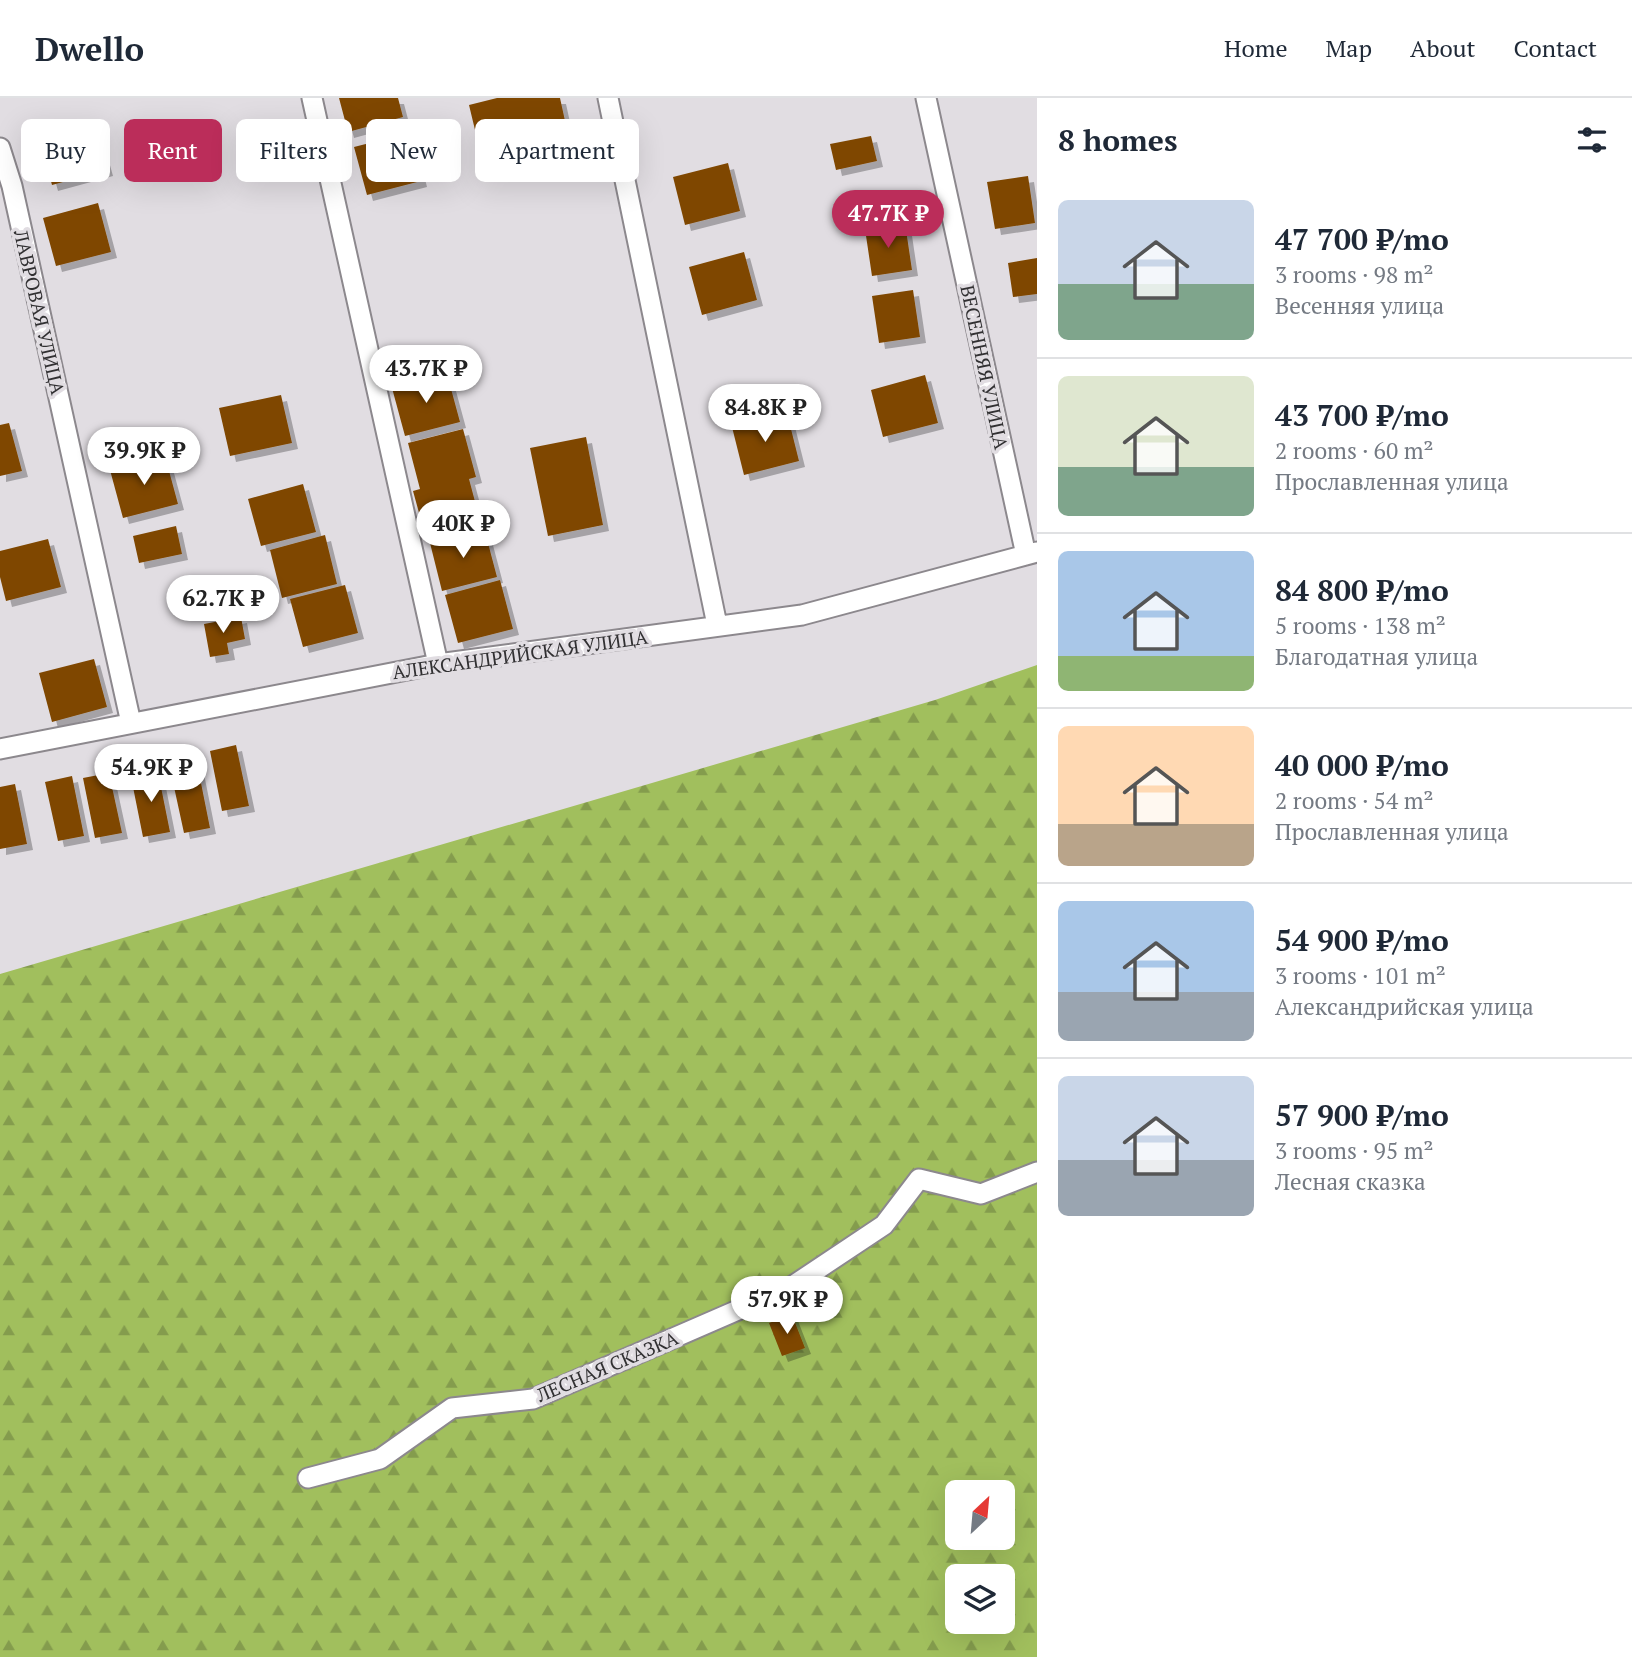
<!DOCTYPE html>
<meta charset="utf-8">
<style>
:root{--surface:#fff;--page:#f2f2f3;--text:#1f2937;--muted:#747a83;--line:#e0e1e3;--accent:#bb2d5a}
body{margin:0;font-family:"PT Serif",serif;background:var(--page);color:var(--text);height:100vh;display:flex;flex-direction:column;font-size:26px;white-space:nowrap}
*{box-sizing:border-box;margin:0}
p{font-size:23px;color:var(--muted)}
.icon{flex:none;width:38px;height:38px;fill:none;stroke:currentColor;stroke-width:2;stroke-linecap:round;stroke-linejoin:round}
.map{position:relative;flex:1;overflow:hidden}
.drawer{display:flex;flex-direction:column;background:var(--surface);width:595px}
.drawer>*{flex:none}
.top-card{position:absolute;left:21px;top:21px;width:665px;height:63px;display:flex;gap:14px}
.needle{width:46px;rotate:26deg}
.buttons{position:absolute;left:945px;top:1382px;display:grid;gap:14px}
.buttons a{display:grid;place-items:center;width:70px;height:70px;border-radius:10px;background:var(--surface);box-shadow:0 7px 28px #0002;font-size:35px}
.price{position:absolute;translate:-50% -60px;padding:0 16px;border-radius:24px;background:#fff;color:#222;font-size:23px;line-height:46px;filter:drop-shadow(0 2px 4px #0008)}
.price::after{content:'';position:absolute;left:50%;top:42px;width:21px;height:16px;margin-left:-10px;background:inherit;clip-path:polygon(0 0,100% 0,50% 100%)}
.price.current{background:var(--accent);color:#fff}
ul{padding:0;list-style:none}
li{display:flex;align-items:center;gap:21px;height:175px;padding:0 21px}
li+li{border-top:2px solid var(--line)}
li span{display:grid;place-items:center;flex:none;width:196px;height:140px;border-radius:10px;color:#555}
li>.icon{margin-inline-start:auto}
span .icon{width:84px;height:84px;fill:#fffc;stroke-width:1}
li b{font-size:30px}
h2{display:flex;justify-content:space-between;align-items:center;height:84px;padding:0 21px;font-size:30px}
.pill{padding:0 24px;border-radius:10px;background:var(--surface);box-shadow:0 7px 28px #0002;font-size:24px;line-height:63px}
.pill.current{background:var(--accent);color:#fff}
header{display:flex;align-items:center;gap:42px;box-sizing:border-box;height:98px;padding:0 35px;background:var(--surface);border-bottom:2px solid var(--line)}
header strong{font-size:33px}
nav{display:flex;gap:38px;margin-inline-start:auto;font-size:24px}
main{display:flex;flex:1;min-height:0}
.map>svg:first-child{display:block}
</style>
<header>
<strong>Dwello</strong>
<nav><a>Home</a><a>Map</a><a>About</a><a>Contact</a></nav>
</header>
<main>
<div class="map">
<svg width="1037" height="1559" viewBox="0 0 1037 1559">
<defs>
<pattern id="forest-firs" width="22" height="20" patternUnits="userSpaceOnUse" patternTransform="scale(1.75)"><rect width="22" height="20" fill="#a1bf5d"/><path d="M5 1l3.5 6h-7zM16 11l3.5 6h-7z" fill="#849c4d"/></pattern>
<filter id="shadow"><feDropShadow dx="6" dy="6" stdDeviation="0" flood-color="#0004"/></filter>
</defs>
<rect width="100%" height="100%" fill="#e1dde2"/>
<path fill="url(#forest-firs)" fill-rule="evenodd" d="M1037,567V1559H0V876L935,602ZM957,1395H1003V1440H957ZM957,1479H1003V1524H957Z"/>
<path fill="#7f4702" filter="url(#shadow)" d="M339,0H398L403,19L348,34Z
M497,0H560L569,41L482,61L469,7Z
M94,25L107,72L52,87L39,39Z
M409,35L421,83L367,97L354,49Z
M871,38L877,63L836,72L830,46Z
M728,65L740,113L685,127L673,79Z
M1028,78L1035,125L995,131L987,84Z
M98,105L111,154L56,168L43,120Z
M905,125L912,172L872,178L865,131Z
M744,154L757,202L702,217L689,169Z
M1037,160V196L1013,199L1008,165Z
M913,192L920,239L879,245L872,198Z
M447,276L460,324L405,338L392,290Z
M925,277L938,325L883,339L871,292Z
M768,289L773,315L731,322L726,296Z
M281,297L292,345L230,358L219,310Z
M787,315L799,363L744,377L732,329Z
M9,325L22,373L0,378V327Z
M463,331L476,379L469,381L481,426L426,440L413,393L420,391L408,345Z
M586,339L603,427L548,438L530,350Z
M165,358L178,406L123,420L110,372Z
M303,386L316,434L261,448L248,401Z
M176,428L182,456L139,465L133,438Z
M484,430L497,479L442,493L430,445Z
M325,437L337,486L282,500L270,452Z
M48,441L61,489L6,503L0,479V453Z
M500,482L513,531L458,545L445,497Z
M345,487L358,535L303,549L290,501Z
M241,519L245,541L227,545L229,556L210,559L204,526Z
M94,561L107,609L52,624L39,575Z
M236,647L249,708L222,713L210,653Z
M198,670L210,730L184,735L171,675Z
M158,674L170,734L143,739L131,679Z
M109,675L122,735L95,740L83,680Z
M72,678L84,738L58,743L45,684Z
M15,686L27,746L0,751V689Z
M792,1217L805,1250L782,1258L769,1225Z"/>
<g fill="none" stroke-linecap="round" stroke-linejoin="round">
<defs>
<path id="minor" d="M312,0L438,566
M608,0L717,527
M926,0L1026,457
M0,50L12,88L131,625
M0,651L438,566L802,517L1037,454
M308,1380L380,1361L452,1310L533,1301L791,1189L884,1127L919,1081L981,1096L1037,1074"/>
</defs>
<use href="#minor" stroke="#8c888d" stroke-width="23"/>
<use href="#minor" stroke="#fff" stroke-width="19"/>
</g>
<g text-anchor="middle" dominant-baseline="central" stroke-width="7" stroke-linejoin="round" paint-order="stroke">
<g font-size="19" fill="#313032" stroke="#e1dde2">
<text transform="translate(40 214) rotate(77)">ЛАВРОВАЯ УЛИЦА</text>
<text transform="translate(985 269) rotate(78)">ВЕСЕННЯЯ УЛИЦА</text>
<text transform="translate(520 556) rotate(-8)">АЛЕКСАНДРИЙСКАЯ УЛИЦА</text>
<text transform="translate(607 1268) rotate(-23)">ЛЕСНАЯ СКАЗКА</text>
</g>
</g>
</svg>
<div class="buttons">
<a><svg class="needle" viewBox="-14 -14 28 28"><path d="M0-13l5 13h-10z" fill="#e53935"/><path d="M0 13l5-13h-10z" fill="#747a83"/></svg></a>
<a><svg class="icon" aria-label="layers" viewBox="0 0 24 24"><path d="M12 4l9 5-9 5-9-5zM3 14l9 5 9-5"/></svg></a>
</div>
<b class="price current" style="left:888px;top:152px">47.7K ₽</b>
<b class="price" style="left:426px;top:307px">43.7K ₽</b>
<b class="price" style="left:765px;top:346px">84.8K ₽</b>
<b class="price" style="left:144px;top:389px">39.9K ₽</b>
<b class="price" style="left:463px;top:462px">40K ₽</b>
<b class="price" style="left:223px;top:537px">62.7K ₽</b>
<b class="price" style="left:151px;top:706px">54.9K ₽</b>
<b class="price" style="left:787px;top:1238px">57.9K ₽</b>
<div class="top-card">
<a class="pill">Buy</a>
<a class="pill current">Rent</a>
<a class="pill">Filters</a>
<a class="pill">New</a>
<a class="pill">Apartment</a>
</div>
</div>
<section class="drawer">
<h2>8 homes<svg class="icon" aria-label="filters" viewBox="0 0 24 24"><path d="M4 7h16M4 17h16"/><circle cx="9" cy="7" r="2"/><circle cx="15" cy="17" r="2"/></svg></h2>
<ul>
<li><span style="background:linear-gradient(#c9d6e8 60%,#7fa58c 0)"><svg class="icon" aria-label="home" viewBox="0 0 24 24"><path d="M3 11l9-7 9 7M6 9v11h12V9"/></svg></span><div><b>47 700 ₽/mo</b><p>3 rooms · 98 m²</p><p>Весенняя улица</p></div></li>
<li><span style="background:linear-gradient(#dfe7d0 65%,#7fa58c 0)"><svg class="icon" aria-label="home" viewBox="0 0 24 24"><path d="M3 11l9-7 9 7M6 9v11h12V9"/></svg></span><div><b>43 700 ₽/mo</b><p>2 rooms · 60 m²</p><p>Прославленная улица</p></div></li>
<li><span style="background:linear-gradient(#a9c7e8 75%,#8fb573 0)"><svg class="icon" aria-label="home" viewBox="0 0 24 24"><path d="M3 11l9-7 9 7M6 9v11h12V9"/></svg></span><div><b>84 800 ₽/mo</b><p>5 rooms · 138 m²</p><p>Благодатная улица</p></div></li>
<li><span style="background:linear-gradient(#ffd9b3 70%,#b9a48a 0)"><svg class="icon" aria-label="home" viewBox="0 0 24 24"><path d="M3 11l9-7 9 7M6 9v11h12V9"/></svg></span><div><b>40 000 ₽/mo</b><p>2 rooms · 54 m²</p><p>Прославленная улица</p></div></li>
<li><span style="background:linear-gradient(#a9c7e8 65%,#9aa5b1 0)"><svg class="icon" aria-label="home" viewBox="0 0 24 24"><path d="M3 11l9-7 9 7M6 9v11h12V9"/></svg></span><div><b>54 900 ₽/mo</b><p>3 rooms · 101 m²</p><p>Александрийская улица</p></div></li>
<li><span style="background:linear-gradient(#c9d6e8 60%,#9aa5b1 0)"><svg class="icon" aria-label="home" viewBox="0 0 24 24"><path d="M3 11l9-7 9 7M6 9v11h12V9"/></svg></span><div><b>57 900 ₽/mo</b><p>3 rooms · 95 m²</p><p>Лесная сказка</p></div></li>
</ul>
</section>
</main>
